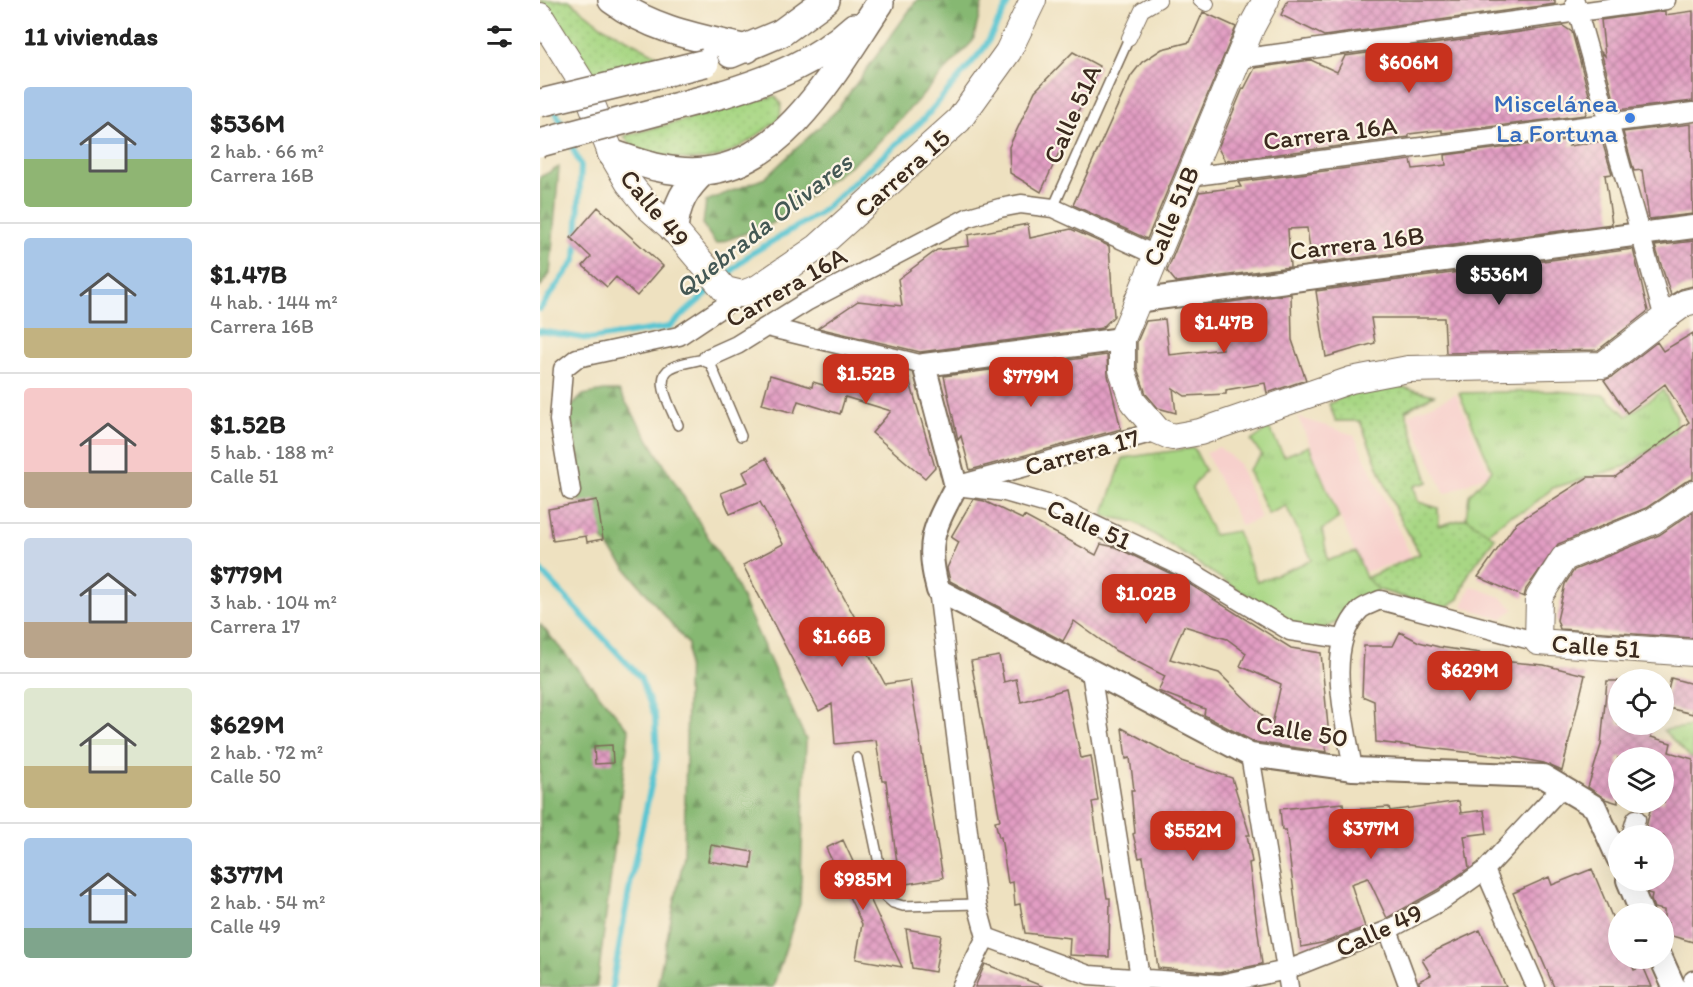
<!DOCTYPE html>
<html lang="es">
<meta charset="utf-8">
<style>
:root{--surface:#fff;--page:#f2f2f2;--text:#222;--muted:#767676;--line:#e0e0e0;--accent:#c8321e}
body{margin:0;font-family:Itim,sans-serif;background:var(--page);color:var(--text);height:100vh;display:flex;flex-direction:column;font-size:22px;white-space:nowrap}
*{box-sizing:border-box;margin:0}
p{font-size:20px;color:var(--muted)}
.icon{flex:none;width:33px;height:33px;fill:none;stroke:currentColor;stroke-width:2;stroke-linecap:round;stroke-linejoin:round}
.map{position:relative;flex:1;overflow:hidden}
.side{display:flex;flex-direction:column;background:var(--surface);width:540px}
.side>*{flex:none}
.buttons{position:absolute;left:1068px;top:669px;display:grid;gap:12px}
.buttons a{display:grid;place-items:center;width:66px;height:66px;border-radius:50%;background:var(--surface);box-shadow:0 6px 24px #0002;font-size:30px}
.price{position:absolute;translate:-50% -51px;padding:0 14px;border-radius:12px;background:var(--accent);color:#fff;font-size:20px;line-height:39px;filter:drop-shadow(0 2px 3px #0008)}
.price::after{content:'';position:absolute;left:50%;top:36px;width:18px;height:14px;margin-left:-9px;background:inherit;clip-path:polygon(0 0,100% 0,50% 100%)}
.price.current{background:#222;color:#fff}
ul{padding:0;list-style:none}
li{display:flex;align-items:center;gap:18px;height:150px;padding:0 24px}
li+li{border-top:2px solid var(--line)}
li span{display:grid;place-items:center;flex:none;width:168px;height:120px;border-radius:6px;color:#555}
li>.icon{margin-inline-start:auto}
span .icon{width:72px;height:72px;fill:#fffc;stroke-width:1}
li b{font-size:26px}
h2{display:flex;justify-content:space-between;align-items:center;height:72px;padding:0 24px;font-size:26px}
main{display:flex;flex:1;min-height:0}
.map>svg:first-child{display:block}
</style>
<main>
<section class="side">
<h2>11 viviendas<svg class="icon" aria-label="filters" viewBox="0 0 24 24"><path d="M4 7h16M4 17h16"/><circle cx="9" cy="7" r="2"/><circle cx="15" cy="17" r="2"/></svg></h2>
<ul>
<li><span style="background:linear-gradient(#a9c7e8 60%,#8fb573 0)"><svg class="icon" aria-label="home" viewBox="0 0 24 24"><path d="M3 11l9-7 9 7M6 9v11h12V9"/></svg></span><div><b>$536M</b><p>2 hab. · 66 m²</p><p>Carrera 16B</p></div></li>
<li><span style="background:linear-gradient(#a9c7e8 75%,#c2b280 0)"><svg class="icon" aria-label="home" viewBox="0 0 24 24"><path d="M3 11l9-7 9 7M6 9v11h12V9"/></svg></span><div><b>$1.47B</b><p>4 hab. · 144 m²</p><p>Carrera 16B</p></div></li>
<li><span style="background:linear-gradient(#f6c9c9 70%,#b9a48a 0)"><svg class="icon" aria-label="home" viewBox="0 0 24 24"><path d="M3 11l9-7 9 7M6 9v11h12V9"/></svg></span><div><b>$1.52B</b><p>5 hab. · 188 m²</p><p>Calle 51</p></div></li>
<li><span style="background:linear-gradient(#c9d6e8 70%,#b9a48a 0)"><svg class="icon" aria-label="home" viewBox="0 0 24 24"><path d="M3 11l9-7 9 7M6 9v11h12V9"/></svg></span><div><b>$779M</b><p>3 hab. · 104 m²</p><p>Carrera 17</p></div></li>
<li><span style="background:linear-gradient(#dfe7d0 65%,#c2b280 0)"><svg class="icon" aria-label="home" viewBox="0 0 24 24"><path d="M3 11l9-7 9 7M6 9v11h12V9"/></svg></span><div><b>$629M</b><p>2 hab. · 72 m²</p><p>Calle 50</p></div></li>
<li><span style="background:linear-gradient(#a9c7e8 75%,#7fa58c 0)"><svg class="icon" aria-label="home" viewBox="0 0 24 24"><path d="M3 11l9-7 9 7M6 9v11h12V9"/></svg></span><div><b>$377M</b><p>2 hab. · 54 m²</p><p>Calle 49</p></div></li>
</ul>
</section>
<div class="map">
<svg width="1153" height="987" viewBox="0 0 1153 987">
<defs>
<pattern id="grass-tufts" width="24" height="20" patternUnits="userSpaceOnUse" patternTransform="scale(1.5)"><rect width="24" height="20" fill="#a8d784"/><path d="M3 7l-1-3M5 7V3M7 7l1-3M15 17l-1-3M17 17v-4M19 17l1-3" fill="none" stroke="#92b972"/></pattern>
<pattern id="forest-firs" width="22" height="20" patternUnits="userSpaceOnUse" patternTransform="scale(1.5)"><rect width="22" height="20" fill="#86b872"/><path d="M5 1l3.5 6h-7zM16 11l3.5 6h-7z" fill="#6f965d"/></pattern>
<pattern id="park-dots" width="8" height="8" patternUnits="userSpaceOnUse" patternTransform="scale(1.5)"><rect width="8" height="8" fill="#a8d784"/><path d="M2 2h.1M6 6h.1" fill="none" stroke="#92b972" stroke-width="1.8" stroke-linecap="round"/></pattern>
<pattern id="building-cross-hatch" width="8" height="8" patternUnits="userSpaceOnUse" patternTransform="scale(1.5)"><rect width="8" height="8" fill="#e29dc3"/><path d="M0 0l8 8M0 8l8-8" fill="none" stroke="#b8809e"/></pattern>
</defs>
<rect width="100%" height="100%" fill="#fcf5e5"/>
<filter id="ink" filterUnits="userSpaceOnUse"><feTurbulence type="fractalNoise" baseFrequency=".0167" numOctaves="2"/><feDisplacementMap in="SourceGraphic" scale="12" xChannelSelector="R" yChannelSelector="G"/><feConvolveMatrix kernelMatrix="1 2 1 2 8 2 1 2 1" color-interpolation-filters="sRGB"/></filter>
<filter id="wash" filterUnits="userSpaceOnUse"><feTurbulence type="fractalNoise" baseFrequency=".008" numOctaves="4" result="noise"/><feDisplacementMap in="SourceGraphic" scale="24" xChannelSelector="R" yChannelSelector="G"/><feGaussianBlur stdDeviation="1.35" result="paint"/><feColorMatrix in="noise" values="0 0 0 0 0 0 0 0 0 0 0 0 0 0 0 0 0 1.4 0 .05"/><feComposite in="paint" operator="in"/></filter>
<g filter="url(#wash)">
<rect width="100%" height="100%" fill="#eee1c0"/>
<path fill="#f7d0cc" d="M916,394L950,473L905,494L869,415Z
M758,417L814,435L872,558L824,572L826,578Z
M679,447L699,464L721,518L701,526L666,453Z
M931,586L961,597L974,609L961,619L922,606Z"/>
<path fill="url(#grass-tufts)" stroke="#728051" stroke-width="1.5" d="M853,385L894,395L865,411L888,482L874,486L878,502L898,508L899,526L926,518L929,495L952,470L919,393L1016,391L1064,395L1087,416L1123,390L1137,417L1135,433L1086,466L1013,488L985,511L969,516L948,533L940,555L928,575L919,599L875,601L839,590L812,605L799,621L783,629H758L595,522L563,516L583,458L654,448L665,470L652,488L674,535L697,531L717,582L772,560L746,506L728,514L708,470L722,455L711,441L729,428L744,456L769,446L799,518L782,530L788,560L816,552L826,578L880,554L856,511L820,421H796L789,404Z
M1153,726V760L1123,730Z"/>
<path fill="url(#forest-firs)" stroke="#607148" stroke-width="1.5" d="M377,0H443L433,41L333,148L233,223L176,244L163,225L166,201L225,178L297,110Z
M19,167L10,274L0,287V177Z
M64,391H79L192,576L266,740L260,904L233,987H117L144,856L148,644L38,510L42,482L29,409L43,395Z
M0,624L89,730L57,987H0Z"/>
<path fill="url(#park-dots)" stroke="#728051" stroke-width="1.5" d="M0,0H29L62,26L126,60L45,78L23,33Z
M235,96L241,104L240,119C221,132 199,151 176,157C150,164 122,155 97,151L84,136Z
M853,385L894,395L865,410L888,482L874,486L878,502L898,508L899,526L927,518L955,538L928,574L919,599L905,608L839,590L826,578L880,554L856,511L820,421H796L789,404L809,394Z"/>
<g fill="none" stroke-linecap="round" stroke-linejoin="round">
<path stroke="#59c5d1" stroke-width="6" d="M13,106L24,129
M184,278L209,255L280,213L383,120L445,47L470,0
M0,309L36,259L41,166L29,141
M0,331L49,339L129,327L174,287
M0,570L100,677L115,716L117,758L92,874L72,987"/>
</g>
<g id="blocks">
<path fill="url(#building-cross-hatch)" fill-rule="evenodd" d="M748,0H1015V4L784,36L741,15Z
M1125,11V15L1153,11V101L1077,110L1061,52L1065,56L1061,20Z
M663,12L696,27L607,239L533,205L591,76L602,62L622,49L650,42Z
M1023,26L1032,32L1051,102L1045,115L902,133V130L869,134V137L685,161L678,148L703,88L704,89L715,68L771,60L797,72L805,56Z
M533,52L559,66L501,192L470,173L469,147L495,91Z
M1151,124L1153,214L1109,219L1102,170L1094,171L1083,132Z
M1033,139L1029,146L1062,141L1072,174L1065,175L1072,224L772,264L767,228L748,229L750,267L636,282L627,271L659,192L701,187L698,182L871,160L873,169L906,165L905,155Z
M58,207L123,266L97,296L76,277L67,287L43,266L51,257L31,238Z
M488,224L490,238L531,229L569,246L574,316L562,328L380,352L278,328L318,301L362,306L358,279L397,250L429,246L428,235Z
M1153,241V286L1141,289L1131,295L1115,246Z
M1093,249L1108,311L1058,350L906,353L904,318H831L835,343L786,357L776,291Z
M751,294L752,340L766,380L727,393L725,383L686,390V394L645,396L633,388L636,413L618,408L606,394L597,368V342L606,321L625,319L629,355L683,349L681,306L648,312L647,308Z
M1153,333V479L1145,482L1106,508L1018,544L986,589L984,597L938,577L976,523L1048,477H1075L1149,422L1125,384L1087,413L1064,380L1072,377L1117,342L1123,351Z
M567,355L568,375L581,429L430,470L421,436L418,440L404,376Z
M301,357L367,372L395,467L385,478L332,433L351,411L305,397L300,414L258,401L254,413L222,404L230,375L272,387L273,382L293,388Z
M226,458L328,641L323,643L345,684L370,680L403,878L360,885L346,781H342L336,740L295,744L292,704L279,711L203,565L243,544L220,502L190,514L181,493L208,482L203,472Z
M433,499L444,501L482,519L484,516L556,555L561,544L575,547L640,578L751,648L781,653L789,737L783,732L787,752L714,742L664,715L665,709L618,691L625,676L576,651L534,621L523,641L410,581L407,568L419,542L411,537ZM644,626L687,639L706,653L700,666L741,684L732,725L679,673L630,659Z
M57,500L63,539L47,542L46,536L13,541L8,509Z
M1153,512V638L1020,629L1017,620L1025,584L1034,570L1119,535Z
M860,632L879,642L899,647L940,653L960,661L1004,665L1045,675L1022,771L1004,763L977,758L836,742L834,701L822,696L824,646H853Z
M459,656L464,682L476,679L481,702L526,689L541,758L551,756L558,801L552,802L567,898H570L569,957L529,955L530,938L485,933L480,904L475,905L473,882L468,883L461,837H459L455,821L460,820L431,661Z
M1131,678L1153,684V714L1124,707Z
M1067,681H1078V724H1113L1111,737L1131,743L1129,752L1153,759V942L1125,934L1128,923L1124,921V910L1114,908L1111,900L1112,894L1108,893L1103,880H1124V836H1104L1112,802H1124V758H1078V803L1065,799L1048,787L1061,745Z
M582,728L644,762L692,778L710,835H707L712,862L709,863L722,964L679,973L618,968L603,857L599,858L593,834L595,833L591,790H594L590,758L586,759Z
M72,745L73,763L55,764L54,746Z
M919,801L921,813L944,810L947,833L924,836L929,868L897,890L847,918L828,878L811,884L825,927L786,942L761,947L746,830H742L740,809L803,803L804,810L849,807L850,811Z
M303,840L344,929L362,967L316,959L322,924L286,848Z
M171,845L213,852L211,868L168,861Z
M1052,869L1078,931V958H1089L1094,970L1103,966L1112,987H1014L973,893L1009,877L1012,885Z
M366,929L401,935L395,972L372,968Z
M940,930L966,987H880L879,981L891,975L882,960L897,950Z
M445,964L502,986V987H435Z"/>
</g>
</g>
<g filter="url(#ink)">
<use href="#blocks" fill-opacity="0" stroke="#7a6a57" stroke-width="1.5"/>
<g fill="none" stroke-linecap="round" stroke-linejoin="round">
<defs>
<path id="service" d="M513,208L589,38
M138,425C133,412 112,378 131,368C141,362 157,361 168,358L201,436
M317,758L346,897L353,903L363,906L437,904"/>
<path id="pedestrian" d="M660,0L667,4
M589,38L602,10L619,0"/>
<path id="minor" d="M1035,2L1124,318
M698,59L1126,0
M648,177L1153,112
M227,327L384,365
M168,358L197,345L266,302L429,217L460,208L481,204L513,208L615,255
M426,483L618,431
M416,486L465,492L514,506L645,568L750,631L803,639
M31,491L19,420L23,369L37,358L139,336L202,294
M398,590L437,904L446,937L421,987
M551,672L600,977L598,987
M710,755L749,987
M813,769C806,724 783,647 820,610C824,606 834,603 840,600L998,642
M1091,836L1096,819
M945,870L996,987
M848,930L869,987
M446,937L549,975L680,984L747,970L848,930L903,900L945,870L1023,786
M1151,987L1153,980"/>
<path id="tertiary" d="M596,301L1153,227
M582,339L384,365L416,486C394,528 385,542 398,590L710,755L813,769L1003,776L1055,807L1078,858
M1088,880L1102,914
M1121,958L1134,987"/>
<path id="secondary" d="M726,0L712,26L582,339V370L593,402L618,431L632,437L660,432L811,380L868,369L1063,365L1124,318L1145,303L1153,301
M0,16L46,89L71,153L88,182L109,208L134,230L185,290L202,294L218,288L278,247L419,120L468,52L493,0
M1153,494L1113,521L1024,558L999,597L998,642L1153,653"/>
<path id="primary" d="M72,0C112,30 160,38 207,49
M191,54L241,33L286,0
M183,94C232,79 276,62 314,27
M71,153C100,163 133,175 165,171C247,163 298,65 340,3
M134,230C136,204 145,188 164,171"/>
</defs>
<use href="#service" stroke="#7a6a57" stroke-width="12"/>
<use href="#pedestrian" stroke="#7a6a57" stroke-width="16"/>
<use href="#minor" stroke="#7a6a57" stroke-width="21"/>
<use href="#tertiary" stroke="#7a6a57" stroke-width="26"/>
<use href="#secondary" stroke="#7a6a57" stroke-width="28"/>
<use href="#primary" stroke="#7a6a57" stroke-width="30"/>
<use href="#service" stroke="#fff" stroke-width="9"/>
<use href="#pedestrian" stroke="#fff" stroke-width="14"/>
<use href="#minor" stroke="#fff" stroke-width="18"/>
<use href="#tertiary" stroke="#fff" stroke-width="22"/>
<use href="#secondary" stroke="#fff" stroke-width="26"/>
<use href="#primary" stroke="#fff" stroke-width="27"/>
<defs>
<path id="primary-bridge" d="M0,103L165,63
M0,143L183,94"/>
</defs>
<use href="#primary-bridge" stroke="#7a6a57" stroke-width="30" stroke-linecap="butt"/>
<use href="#primary-bridge" stroke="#fff" stroke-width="27"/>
</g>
</g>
<circle fill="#3f7fe0" stroke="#fcf5e5" stroke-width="2" cx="1090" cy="118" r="6"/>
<g text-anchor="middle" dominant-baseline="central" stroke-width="4.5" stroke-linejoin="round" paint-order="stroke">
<g font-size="26" fill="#366cbe" stroke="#fcf5e5" text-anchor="end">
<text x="1078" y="103">Miscelánea<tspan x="1078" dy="30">La Fortuna</tspan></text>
</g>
<g font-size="26" fill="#3b2a1e" stroke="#fcf5e5">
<text transform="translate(532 114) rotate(-66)">Calle 51A</text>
<text transform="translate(790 133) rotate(-7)">Carrera 16A</text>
<text transform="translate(362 173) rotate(-42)">Carrera 15</text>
<text transform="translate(115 208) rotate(50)">Calle 49</text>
<text transform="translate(631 216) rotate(-67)">Calle 51B</text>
<text transform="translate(817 243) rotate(-7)">Carrera 16B</text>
<text transform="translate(246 287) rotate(-30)">Carrera 16A</text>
<text transform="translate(542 452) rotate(-15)">Carrera 17</text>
<text transform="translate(549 524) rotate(24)">Calle 51</text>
<text transform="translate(1056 646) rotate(4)">Calle 51</text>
<text transform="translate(762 731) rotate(9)">Calle 50</text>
<text transform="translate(839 930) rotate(-25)">Calle 49</text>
</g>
<g font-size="27" font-style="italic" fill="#445854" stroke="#fcf5e5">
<text transform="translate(223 225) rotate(-38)">Quebrada Olivares</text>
</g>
</g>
</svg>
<div class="buttons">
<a><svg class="icon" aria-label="locate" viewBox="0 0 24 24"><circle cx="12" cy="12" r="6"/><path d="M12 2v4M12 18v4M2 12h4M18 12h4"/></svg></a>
<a><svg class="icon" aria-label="layers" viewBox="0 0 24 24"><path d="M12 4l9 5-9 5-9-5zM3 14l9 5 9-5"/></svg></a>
<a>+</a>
<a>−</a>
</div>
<b class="price" style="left:869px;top:94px">$606M</b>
<b class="price current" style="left:959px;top:306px">$536M</b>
<b class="price" style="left:684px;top:354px">$1.47B</b>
<b class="price" style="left:326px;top:405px">$1.52B</b>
<b class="price" style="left:491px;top:408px">$779M</b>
<b class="price" style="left:606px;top:625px">$1.02B</b>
<b class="price" style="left:302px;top:668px">$1.66B</b>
<b class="price" style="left:930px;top:702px">$629M</b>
<b class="price" style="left:831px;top:860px">$377M</b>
<b class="price" style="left:653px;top:862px">$552M</b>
<b class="price" style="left:323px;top:911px">$985M</b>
</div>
</main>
